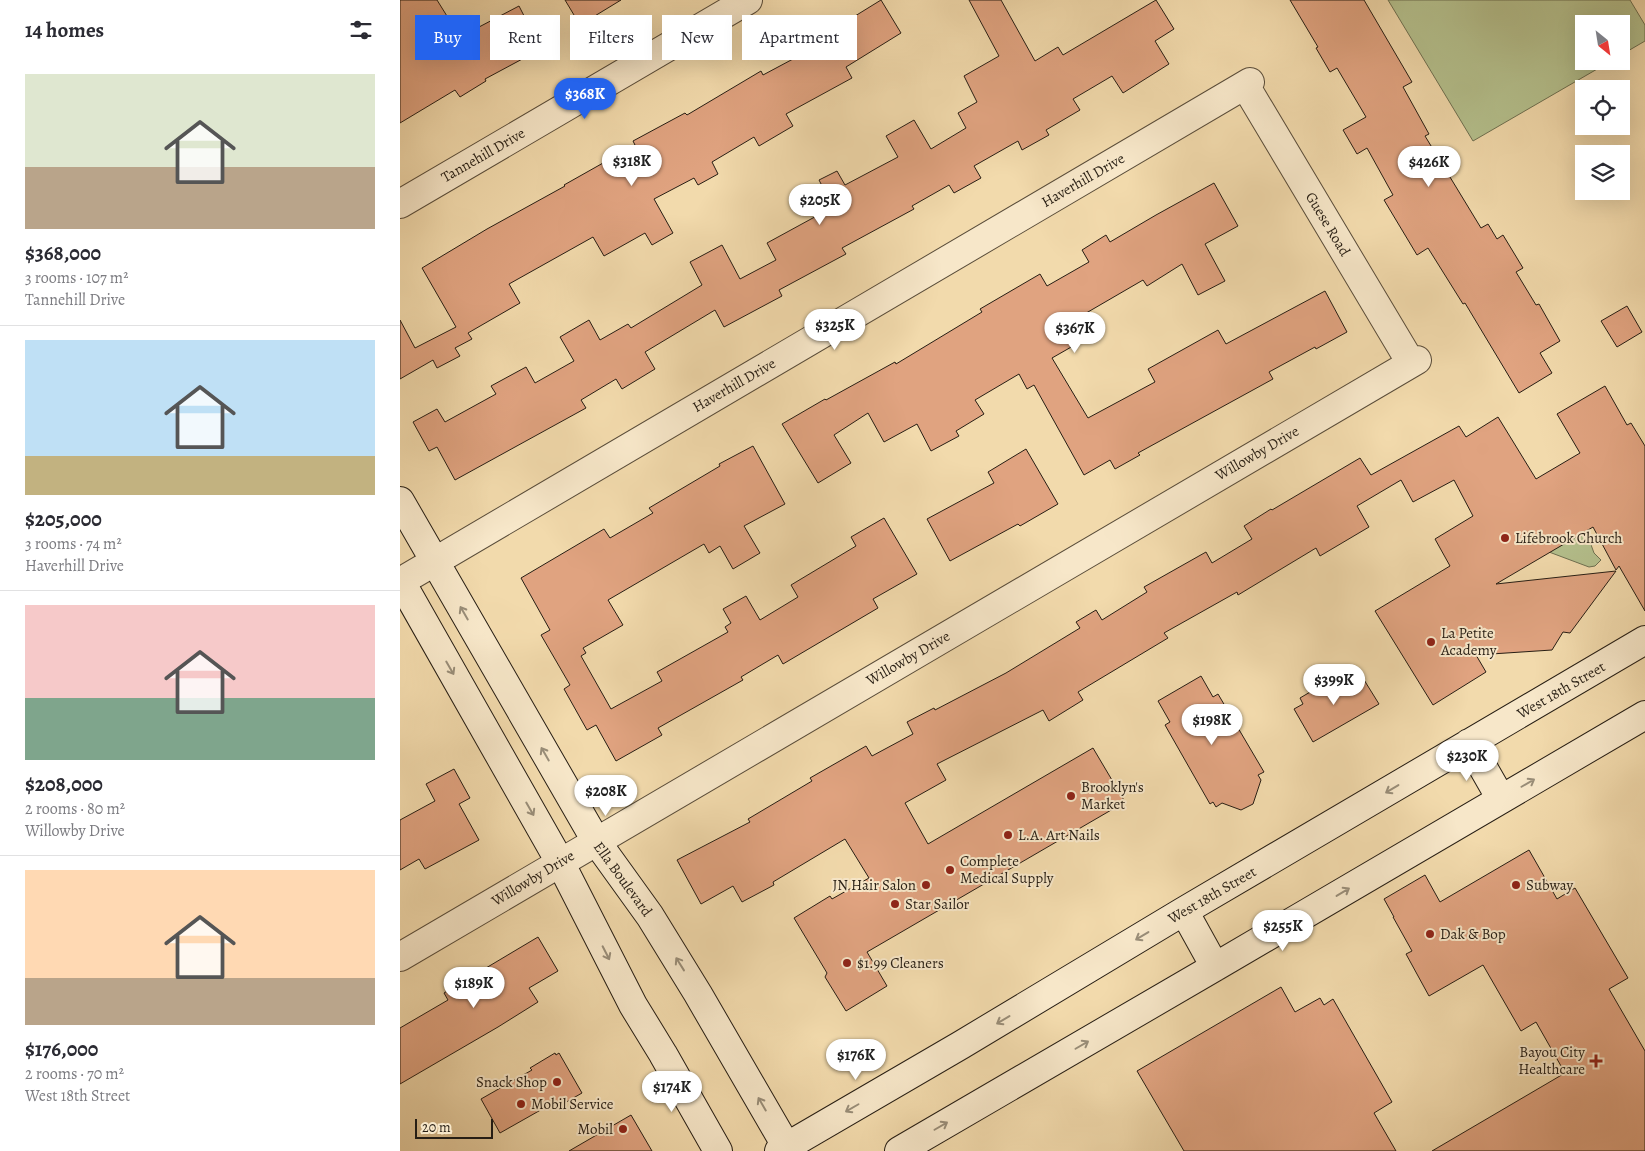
<!DOCTYPE html>
<meta charset="utf-8">
<style>
:root{--surface:#fff;--page:#f7f7f7;--text:#2b2b33;--muted:#7c7c81;--line:#e1e1e2;--accent:#2563eb}
body{margin:0;font-family:Alegreya,serif;background:var(--page);color:var(--text);height:100vh;display:flex;flex-direction:column;font-size:19px;white-space:nowrap}
*{box-sizing:border-box;margin:0}
p{font-size:16px;color:var(--muted)}
.icon{flex:none;width:28px;height:28px;fill:none;stroke:currentColor;stroke-width:2;stroke-linecap:round;stroke-linejoin:round}
.map{position:relative;flex:1;overflow:hidden}
.side{display:flex;flex-direction:column;background:var(--surface);width:400px}
.side>*{flex:none}
.guide{position:absolute;left:15px;top:15px;width:475px;height:45px;display:flex;gap:10px}
.needle{width:32px;rotate:150deg}
.fabs{position:absolute;left:1175px;top:15px;display:grid;gap:10px}
.fabs a{display:grid;place-items:center;width:55px;height:55px;border-radius:0px;background:var(--surface);box-shadow:0 5px 20px #0002;font-size:25px}
.scale{position:absolute;left:15px;bottom:12px;width:78px;box-sizing:border-box;padding-left:5px;border:2px solid #271e14;border-top:0;font-size:14px;line-height:18px;white-space:nowrap;color:#271e14;-webkit-text-stroke:4px #f7e7c9;paint-order:stroke}
.price{position:absolute;translate:-50% -42px;padding:0 11px;border-radius:18px;background:#fff;color:#222;font-size:16px;line-height:32px;filter:drop-shadow(0 1px 2px #0008)}
.price::after{content:'';position:absolute;left:50%;top:30px;width:15px;height:11px;margin-left:-8px;background:inherit;clip-path:polygon(0 0,100% 0,50% 100%)}
.price.current{background:var(--accent);color:#fff}
ul{padding:0;list-style:none}
li{display:grid;align-content:center;gap:10px;height:265px;padding:0 25px}
li+li{border-top:1px solid var(--line)}
li span{display:grid;place-items:center;height:155px;border-radius:0px;color:#555}
li>.icon{margin-inline-start:auto}
span .icon{width:90px;height:90px;fill:#fffc;stroke-width:1}
li b{font-size:21px}
h2{display:flex;justify-content:space-between;align-items:center;height:60px;padding:0 25px;font-size:21px}
.chip{padding:0 18px;border-radius:0px;background:var(--surface);box-shadow:0 5px 20px #0002;font-size:18px;line-height:45px}
.chip.current{background:var(--accent);color:#fff}
main{display:flex;flex:1;min-height:0}
.map>svg:first-child{display:block}
</style>
<main>
<section class="side">
<h2>14 homes<svg class="icon" aria-label="filters" viewBox="0 0 24 24"><path d="M4 7h16M4 17h16"/><circle cx="9" cy="7" r="2"/><circle cx="15" cy="17" r="2"/></svg></h2>
<ul>
<li><span style="background:linear-gradient(#dfe7d0 60%,#b9a48a 0)"><svg class="icon" aria-label="home" viewBox="0 0 24 24"><path d="M3 11l9-7 9 7M6 9v11h12V9"/></svg></span><div><b>$368,000</b><p>3 rooms · 107 m²</p><p>Tannehill Drive</p></div></li>
<li><span style="background:linear-gradient(#bfe0f5 75%,#c2b280 0)"><svg class="icon" aria-label="home" viewBox="0 0 24 24"><path d="M3 11l9-7 9 7M6 9v11h12V9"/></svg></span><div><b>$205,000</b><p>3 rooms · 74 m²</p><p>Haverhill Drive</p></div></li>
<li><span style="background:linear-gradient(#f6c9c9 60%,#7fa58c 0)"><svg class="icon" aria-label="home" viewBox="0 0 24 24"><path d="M3 11l9-7 9 7M6 9v11h12V9"/></svg></span><div><b>$208,000</b><p>2 rooms · 80 m²</p><p>Willowby Drive</p></div></li>
<li><span style="background:linear-gradient(#ffd9b3 70%,#b9a48a 0)"><svg class="icon" aria-label="home" viewBox="0 0 24 24"><path d="M3 11l9-7 9 7M6 9v11h12V9"/></svg></span><div><b>$176,000</b><p>2 rooms · 70 m²</p><p>West 18th Street</p></div></li>
</ul>
</section>
<div class="map">
<svg width="1245" height="1151" viewBox="0 0 1245 1151">
<rect width="100%" height="100%" fill="#f2daac"/>
<filter id="stains"><feTurbulence type="fractalNoise" baseFrequency=".004" numOctaves="4"/><feColorMatrix values="0 0 0 0 .2 0 0 0 0 .09 0 0 0 0 .02 0 0 0 .5 -.17"/></filter>
<radialGradient id="worn" r=".72"><stop offset=".6" stop-color="#630" stop-opacity="0"/><stop offset="1" stop-color="#630" stop-opacity=".3"/></radialGradient>
<path fill="#b5c18e" stroke="#6e7051" d="M988,0H1230L1245,25V41L1221,55V24H1184V61H1211L1073,141Z
M1186,531L1194,553L1201,560L1195,566L1189,567L1149,552Z"/>
<path fill="#e0a380" stroke="#271e14" d="M0,0H37L60,37L119,6L141,49L85,79L86,81L60,97L55,90L0,123Z
M165,0H221L180,25Z
M481,0L501,33L446,67L452,78L386,114L393,126L359,146L354,137L312,162L318,174L298,185L294,178L254,199L273,233L252,245L245,233L204,256L193,237L109,284L120,303L68,333L72,339L55,348L60,356L37,368L33,360L0,379V320L15,348L56,327L22,268L87,229L165,186L164,185L235,145L233,141L285,113L287,115L361,71L363,75L438,35L434,29Z
M569,0H601L635,61L658,47L663,55L756,0L774,29L755,41L769,64L723,93L712,76L673,99L680,110L646,130L649,135L622,150L618,141L574,166L581,178L554,193L549,185L512,206L514,209L442,248L446,254L379,290L382,296L324,327L315,310L245,352L255,369L222,389L216,379L181,400L186,408L55,480L37,447L29,451L13,422L37,409L45,422L96,394L91,386L126,367L135,383L174,361L160,337L189,320L200,340L228,324L231,328L302,285L290,262L322,245L340,279L376,260L367,243L433,207L419,180L437,171L445,185L498,157L486,136L514,120L531,149L566,128L558,113L577,102L564,76L599,56Z
M890,0H964L1012,82L1003,87L1029,134L1025,136L1081,228L1088,224L1097,239L1103,235L1123,268L1116,272L1136,305L1139,304L1160,341L1140,353L1152,373L1119,393L1065,303L1063,304L1028,248L1017,255L984,200L993,195L967,148L957,154L943,130L966,117L937,68L930,72L916,48L918,47Z
M814,183L838,226L805,244L825,281L798,295L782,264L747,286L743,280L669,323L680,342L652,358L688,418L755,382L748,369L818,330L826,344L925,291L947,332L916,349L915,347L869,372L873,379L738,453L740,455L715,469L710,460L684,475L634,385L627,389L619,374L575,400L584,414L556,431L559,436L531,451L517,424L484,442L468,413L434,435L451,463L418,483L382,424L425,399L426,400L495,362L496,364L582,312L580,309L640,274L647,286L689,262L682,250L706,235L710,242L756,215Z
M1227,306L1242,332L1217,347L1201,321Z
M1205,386L1227,425L1231,423L1245,446V611L1219,566L1216,570L1193,527L1096,584L1216,571L1170,633L1163,632L1152,650L1076,655L1086,672L1033,705L975,611L1050,566L1035,539L1073,516L1054,480L1013,502L1001,480L957,506L969,527L920,556L916,548L838,595L837,592L764,633L768,638L678,692L683,700L649,721L643,710L537,764L546,780L505,803L528,844L693,748L725,802L467,952L487,986L446,1011L425,977L427,973L394,918L430,896L432,899L469,878L445,839L373,882L374,885L342,902L333,886L301,904L277,860L350,822L348,819L412,781L410,778L466,746L472,756L513,734L507,722L534,708L535,710L606,673L680,628L676,622L696,610L702,620L747,592L744,587L806,552L812,563L852,539L844,526L871,509L872,510L960,458L971,475L1059,426L1066,437L1098,417L1136,479L1180,453L1157,414Z
M353,446L385,504L344,526L360,553L333,569L320,546L309,553L304,544L208,600L223,625L183,648L186,653L181,656L211,709L262,681L257,672L328,632L325,627L331,623L323,609L346,596L360,620L398,597L391,585L456,546L451,537L484,518L517,574L473,599L478,608L383,664L378,655L341,677L343,680L258,728L262,735L216,761L196,725L187,730L164,689L170,685L141,635L150,630L121,578L204,529L210,538L253,513L249,508L320,466L319,464Z
M626,449L658,504L620,526L618,524L550,561L527,519L594,483L588,472Z
M939,675L945,685L961,675L979,704L913,742L894,709L903,704L900,698Z
M801,676L813,697L818,694L864,772L858,775L861,780L853,804L841,810L822,803L816,807L813,802L810,804L765,725L770,722L758,701Z
M54,769L70,798L59,804L79,840L25,869L19,859L0,870V820L35,801L26,784Z
M1129,850L1157,899L1175,888L1228,978L1209,989L1245,1051V1151H1032L1165,1073L1136,1022L1121,1031L1083,965L1029,996L1006,954L1012,951L993,917H994L984,899L1025,875L1040,902Z
M138,937L158,971L129,988L138,1002L98,1027L0,1084V1028L48,1000L44,993Z
M881,987L895,1012L920,998L924,1005L933,999L992,1102L974,1113L996,1151H784L737,1071Z
M155,1053L156,1055L159,1053L182,1093L156,1108L153,1103L100,1133L81,1099L132,1070L130,1068Z
M231,1115L252,1151H169Z"/>
<g fill="none" stroke-linecap="round" stroke-linejoin="round">
<defs>
<path id="minor" d="M845,85L1011,363
M0,204L348,0
M0,582L850,82
M0,957L1017,360"/>
<path id="secondary" d="M0,501L196,841L250,916L298,994L389,1151
M0,580L160,862L233,1005L263,1054L318,1151
M1069,743L1101,799
M784,911L815,967
M379,1151L561,1045L784,911L1245,640
M499,1151L815,967L1245,715"/>
</defs>
<use href="#minor" stroke="#5a4d3a" stroke-width="30"/>
<use href="#secondary" stroke="#271e14" stroke-width="30"/>
<use href="#minor" stroke="#f7e7c9" stroke-width="28"/>
<use href="#secondary" stroke="#f7e7c9" stroke-width="28"/>
</g>
<defs><path id="oneway-shaft" d="M-6 0H5M1.5-3L5.5 0L1.5 3" fill="none" stroke-width="1.6" stroke-linecap="round" stroke-linejoin="round" transform="scale(1.25)"/></defs>
<g stroke="#998d78">
<use href="#oneway-shaft" transform="translate(64 613) rotate(-120)"/>
<use href="#oneway-shaft" transform="translate(50 668) rotate(60)"/>
<use href="#oneway-shaft" transform="translate(145 754) rotate(-120)"/>
<use href="#oneway-shaft" transform="translate(1128 783) rotate(-30)"/>
<use href="#oneway-shaft" transform="translate(992 789) rotate(149)"/>
<use href="#oneway-shaft" transform="translate(130 809) rotate(60)"/>
<use href="#oneway-shaft" transform="translate(943 892) rotate(-31)"/>
<use href="#oneway-shaft" transform="translate(742 936) rotate(149)"/>
<use href="#oneway-shaft" transform="translate(206 953) rotate(63)"/>
<use href="#oneway-shaft" transform="translate(280 964) rotate(-122)"/>
<use href="#oneway-shaft" transform="translate(603 1020) rotate(149)"/>
<use href="#oneway-shaft" transform="translate(682 1045) rotate(-30)"/>
<use href="#oneway-shaft" transform="translate(362 1104) rotate(-120)"/>
<use href="#oneway-shaft" transform="translate(452 1108) rotate(150)"/>
<use href="#oneway-shaft" transform="translate(541 1126) rotate(-30)"/>
</g>
<g fill="#8f2418" stroke="#f7e7c9" stroke-width="2">
<circle cx="1105" cy="538" r="5"/>
<circle cx="1031" cy="642" r="5"/>
<circle cx="671" cy="796" r="5"/>
<circle cx="608" cy="835" r="5"/>
<circle cx="550" cy="870" r="5"/>
<circle cx="526" cy="885" r="5"/>
<circle cx="1116" cy="885" r="5"/>
<circle cx="495" cy="904" r="5"/>
<circle cx="1030" cy="934" r="5"/>
<circle cx="447" cy="963" r="5"/>
<path d="M1193.5 1053.5h5v5h5v5h-5v5h-5v-5h-5v-5h5z"/>
<circle cx="157" cy="1082" r="5"/>
<circle cx="121" cy="1104" r="5"/>
<circle cx="223" cy="1129" r="5"/>
</g>
<g text-anchor="middle" dominant-baseline="central" stroke-width="4" stroke-linejoin="round" paint-order="stroke">
<g font-size="15" fill="#271e14" stroke="#f7e7c9">
<text transform="translate(83 155) rotate(-30)">Tannehill Drive</text>
<text transform="translate(683 180) rotate(-30)">Haverhill Drive</text>
<text transform="translate(928 224) rotate(59)">Guese Road</text>
<text transform="translate(334 385) rotate(-30)">Haverhill Drive</text>
<text transform="translate(857 453) rotate(-30)">Willowby Drive</text>
<text transform="translate(508 658) rotate(-30)">Willowby Drive</text>
<text transform="translate(1161 690) rotate(-30)">West 18th Street</text>
<text transform="translate(133 878) rotate(-31)">Willowby Drive</text>
<text transform="translate(223 879) rotate(54)">Ella Boulevard</text>
<text transform="translate(812 895) rotate(-30)">West 18th Street</text>
</g>
<g font-size="15" fill="#271e14" stroke="#f7e7c9" text-anchor="start">
<text x="1115" y="538">Lifebrook Church</text>
<text x="1041" y="633">La Petite<tspan x="1041" dy="17">Academy</tspan></text>
<text x="681" y="787">Brooklyn's<tspan x="681" dy="17">Market</tspan></text>
<text x="618" y="835">L.A. Art Nails</text>
<text x="560" y="861">Complete<tspan x="560" dy="17">Medical Supply</tspan></text>
<text x="516" y="885" text-anchor="end">JN Hair Salon</text>
<text x="1126" y="885">Subway</text>
<text x="505" y="904">Star Sailor</text>
<text x="1040" y="934">Dak &amp; Bop</text>
<text x="457" y="963">$1.99 Cleaners</text>
<text x="1185" y="1052" text-anchor="end">Bayou City<tspan x="1185" dy="17">Healthcare</tspan></text>
<text x="147" y="1082" text-anchor="end">Snack Shop</text>
<text x="131" y="1104">Mobil Service</text>
<text x="213" y="1129" text-anchor="end">Mobil</text>
</g>
</g>
<rect width="100%" height="100%" filter="url(#stains)"/>
<rect width="100%" height="100%" fill="url(#worn)"/>
</svg>
<div class="fabs">
<a><svg class="needle" viewBox="-14 -14 28 28"><path d="M0-13l5 13h-10z" fill="#e53935"/><path d="M0 13l5-13h-10z" fill="#7c7c81"/></svg></a>
<a><svg class="icon" aria-label="locate" viewBox="0 0 24 24"><circle cx="12" cy="12" r="6"/><path d="M12 2v4M12 18v4M2 12h4M18 12h4"/></svg></a>
<a><svg class="icon" aria-label="layers" viewBox="0 0 24 24"><path d="M12 4l9 5-9 5-9-5zM3 14l9 5 9-5"/></svg></a>
</div>
<div class="scale">20 m</div>
<b class="price current" style="left:185px;top:120px">$368K</b>
<b class="price" style="left:232px;top:187px">$318K</b>
<b class="price" style="left:1029px;top:188px">$426K</b>
<b class="price" style="left:420px;top:226px">$205K</b>
<b class="price" style="left:435px;top:351px">$325K</b>
<b class="price" style="left:675px;top:354px">$367K</b>
<b class="price" style="left:934px;top:706px">$399K</b>
<b class="price" style="left:812px;top:746px">$198K</b>
<b class="price" style="left:1067px;top:782px">$230K</b>
<b class="price" style="left:206px;top:817px">$208K</b>
<b class="price" style="left:883px;top:952px">$255K</b>
<b class="price" style="left:74px;top:1009px">$189K</b>
<b class="price" style="left:456px;top:1081px">$176K</b>
<b class="price" style="left:272px;top:1113px">$174K</b>
<div class="guide">
<a class="chip current">Buy</a>
<a class="chip">Rent</a>
<a class="chip">Filters</a>
<a class="chip">New</a>
<a class="chip">Apartment</a>
</div>
</div>
</main>
